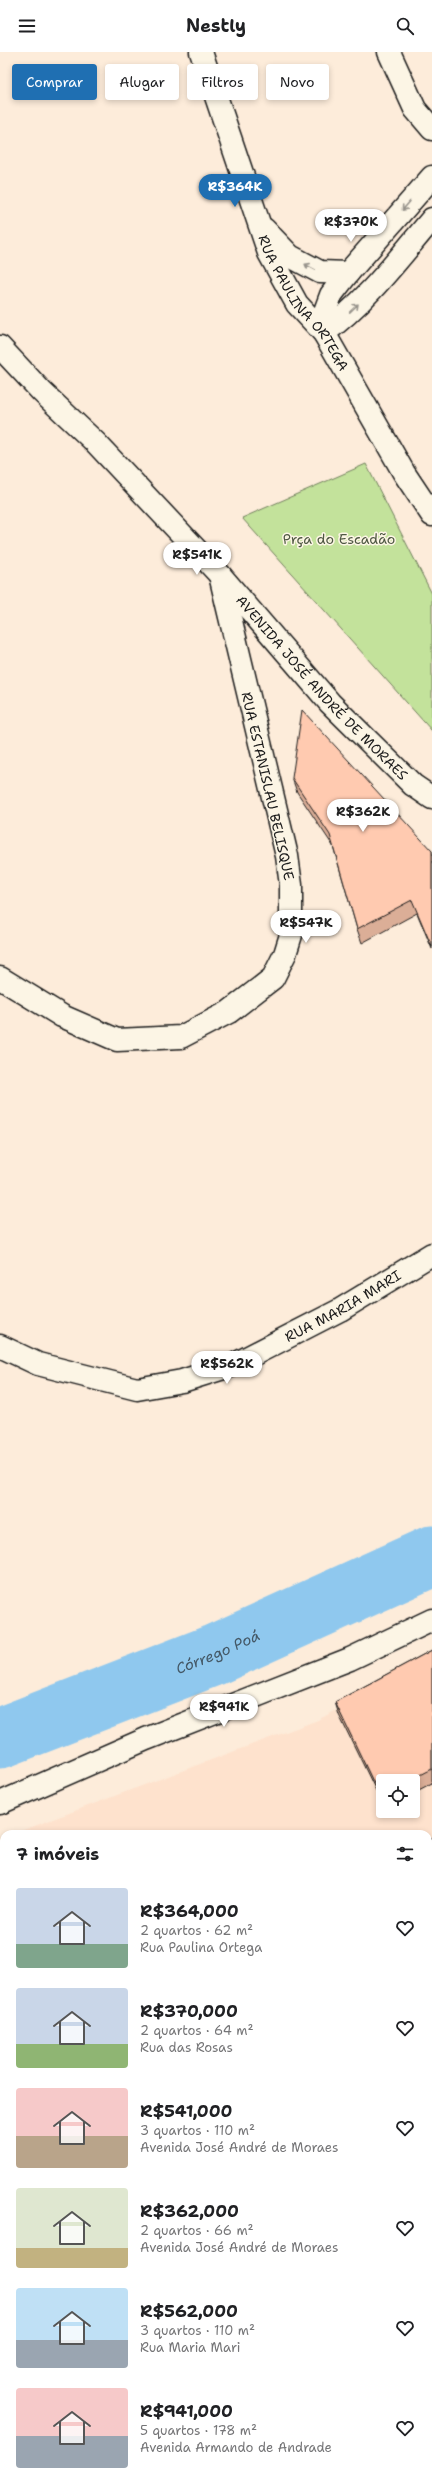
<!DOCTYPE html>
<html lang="pt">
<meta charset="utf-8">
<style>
:root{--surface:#fff;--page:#f6f6f6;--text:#202124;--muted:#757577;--accent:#1f6fb2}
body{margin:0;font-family:"Shantell Sans",sans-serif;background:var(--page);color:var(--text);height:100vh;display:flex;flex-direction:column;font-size:15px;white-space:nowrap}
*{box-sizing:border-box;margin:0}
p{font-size:13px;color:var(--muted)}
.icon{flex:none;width:22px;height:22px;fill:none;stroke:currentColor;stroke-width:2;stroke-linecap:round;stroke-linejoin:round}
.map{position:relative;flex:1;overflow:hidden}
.details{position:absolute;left:0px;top:1778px;width:432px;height:656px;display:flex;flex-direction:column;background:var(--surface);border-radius:12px 12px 0 0;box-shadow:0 2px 6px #0003}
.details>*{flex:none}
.hud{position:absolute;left:12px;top:12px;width:408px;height:36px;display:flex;gap:8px}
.controls{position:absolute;left:376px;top:1722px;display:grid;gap:8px}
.controls a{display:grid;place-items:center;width:44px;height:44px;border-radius:4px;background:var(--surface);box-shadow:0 2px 6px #0003;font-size:20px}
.price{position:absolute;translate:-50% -34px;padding:0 9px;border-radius:14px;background:#fff;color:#222;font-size:13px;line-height:26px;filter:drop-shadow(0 1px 2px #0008)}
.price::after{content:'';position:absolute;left:50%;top:24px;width:12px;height:9px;margin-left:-6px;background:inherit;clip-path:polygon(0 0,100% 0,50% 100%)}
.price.active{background:var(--accent);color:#fff}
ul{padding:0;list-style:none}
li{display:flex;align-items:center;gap:12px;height:100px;padding:0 16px}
li span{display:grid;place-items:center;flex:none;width:112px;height:80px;border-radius:4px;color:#555}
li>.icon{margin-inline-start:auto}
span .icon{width:48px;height:48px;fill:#fffc;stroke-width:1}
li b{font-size:17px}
h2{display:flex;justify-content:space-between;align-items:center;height:48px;padding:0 16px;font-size:17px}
.pill{padding:0 14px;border-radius:4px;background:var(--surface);box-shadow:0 2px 6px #0003;font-size:14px;line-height:36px}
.pill.active{background:var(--accent);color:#fff}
header{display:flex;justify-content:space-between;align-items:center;height:52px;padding:0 16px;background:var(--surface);font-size:18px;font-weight:700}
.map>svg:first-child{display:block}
</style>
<header><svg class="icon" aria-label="menu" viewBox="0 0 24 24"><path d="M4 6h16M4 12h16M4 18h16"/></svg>Nestly<svg class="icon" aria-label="search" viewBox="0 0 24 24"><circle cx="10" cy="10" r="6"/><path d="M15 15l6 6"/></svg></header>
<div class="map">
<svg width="432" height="2434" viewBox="0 0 432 2434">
<rect width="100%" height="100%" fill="#fdecda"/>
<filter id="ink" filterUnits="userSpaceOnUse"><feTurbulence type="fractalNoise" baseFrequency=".025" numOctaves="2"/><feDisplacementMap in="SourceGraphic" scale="8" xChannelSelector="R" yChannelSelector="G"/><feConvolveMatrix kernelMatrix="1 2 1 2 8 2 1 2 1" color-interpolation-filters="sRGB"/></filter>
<g filter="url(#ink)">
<path fill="#fee2cd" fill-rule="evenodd" d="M432,1607V2274L428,2276V1782H13L318,1668ZM383,1729H413V1759H383Z
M4,1785V2430H105L97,2434H0V1787Z"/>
<path fill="#c3e29b" stroke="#707f5c" d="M366,412L432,542V679L242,466Z"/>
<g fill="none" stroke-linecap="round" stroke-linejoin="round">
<path stroke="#8fc8ee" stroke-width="61" id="s1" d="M0,1686L214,1603L432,1504"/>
<defs>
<g id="minor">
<path id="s2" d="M201,0L269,201L297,252L324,281L404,421L432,463"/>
<path d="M389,0L415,57L432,77"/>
<path d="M264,177L290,204L320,220L348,221"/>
<path d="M324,281V262L331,243L348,221L432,125"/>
<path d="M324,281C367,249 398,207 432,167"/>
<path id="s3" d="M0,295L42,340L96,391L220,523L330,651L413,733L432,746"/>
<path d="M0,926L62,964L117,988L181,985L229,960L273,926L285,902L291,883V833L287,804L220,523"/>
<path id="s4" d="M0,1294L38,1312L137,1337L182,1329L233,1313L340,1258L432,1202"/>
<path d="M0,1751L146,1687L350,1607L432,1568"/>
<path d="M428,1800L432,1798"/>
<path d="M0,2009L4,2007"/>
<path d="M428,2214L432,2213"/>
<path d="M428,2305L432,2303"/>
<path d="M0,2348L4,2353"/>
<path d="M76,2430L77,2434"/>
<path d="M134,2434L143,2430"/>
</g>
<path id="highway" d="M428,2365L432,2363
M273,2434L282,2430
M422,2434L432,2429"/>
</defs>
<use href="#minor" stroke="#1c1c1c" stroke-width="25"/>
<use href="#highway" stroke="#1c1c1c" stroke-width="25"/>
<use href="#minor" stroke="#fcf5e5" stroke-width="22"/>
<use href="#highway" stroke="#fdde96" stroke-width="22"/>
</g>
<path fill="#dbae97" stroke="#1c1c1c" d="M292,726L432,799V897L417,861L362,891L357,877L333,794L297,740Z
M432,1598V1731L413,1741V1729H383V1753L339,1663L335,1650Z
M432,1831V2194L428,2196V1833Z
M4,2033V2309L0,2300V2035Z"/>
<path fill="#ffcab0" stroke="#1c1c1c" d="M302,658L432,799V895L412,848L357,877L330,783L292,726Z
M432,1598V1717L409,1729H383V1743L380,1744L335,1650Z
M432,1831V2179L428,2181V1833Z
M4,2033V2303H2L0,2298V2035Z"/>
<defs><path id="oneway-shaft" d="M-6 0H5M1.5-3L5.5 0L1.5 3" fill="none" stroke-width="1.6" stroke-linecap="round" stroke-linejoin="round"/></defs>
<g stroke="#97938b">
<use href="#oneway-shaft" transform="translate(406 154) rotate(131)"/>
<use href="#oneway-shaft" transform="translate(310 215) rotate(-151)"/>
<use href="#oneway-shaft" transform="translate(354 256) rotate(-44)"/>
</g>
</g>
<g text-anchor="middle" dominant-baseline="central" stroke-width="3" stroke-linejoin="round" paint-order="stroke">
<g font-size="14" fill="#1c1c1c" stroke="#fcf5e5">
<text stroke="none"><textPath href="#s2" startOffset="273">RUA PAULINA ORTEGA</textPath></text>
<text stroke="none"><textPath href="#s3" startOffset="469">AVENIDA JOSÉ ANDRÉ DE MORAES</textPath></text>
<text transform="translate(268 734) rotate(77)">RUA ESTANISLAU BELISQUE</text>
<text stroke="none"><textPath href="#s4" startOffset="368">RUA MARIA MARI</textPath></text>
</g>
<g font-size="14" fill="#4e5742" stroke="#fcf5e5">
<text x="339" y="487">Prça do Escadão</text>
</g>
<g font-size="15" font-style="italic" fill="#445866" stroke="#fcf5e5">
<text stroke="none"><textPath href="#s1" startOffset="234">Córrego Poá</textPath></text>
</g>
</g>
</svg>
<div class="controls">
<a><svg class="icon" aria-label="locate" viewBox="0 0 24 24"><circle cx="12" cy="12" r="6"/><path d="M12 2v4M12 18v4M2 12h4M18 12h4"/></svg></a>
</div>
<b class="price active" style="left:235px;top:156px">R$364K</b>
<b class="price" style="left:351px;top:191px">R$370K</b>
<b class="price" style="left:197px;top:524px">R$541K</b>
<b class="price" style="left:363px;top:781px">R$362K</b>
<b class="price" style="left:306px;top:892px">R$547K</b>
<b class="price" style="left:227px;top:1333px">R$562K</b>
<b class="price" style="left:224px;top:1676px">R$941K</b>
<div class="hud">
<a class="pill active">Comprar</a>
<a class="pill">Alugar</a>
<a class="pill">Filtros</a>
<a class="pill">Novo</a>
</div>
<section class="details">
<h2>7 imóveis<svg class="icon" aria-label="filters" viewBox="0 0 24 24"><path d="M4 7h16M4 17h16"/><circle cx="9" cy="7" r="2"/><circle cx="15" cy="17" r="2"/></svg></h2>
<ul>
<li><span style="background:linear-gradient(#c9d6e8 70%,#7fa58c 0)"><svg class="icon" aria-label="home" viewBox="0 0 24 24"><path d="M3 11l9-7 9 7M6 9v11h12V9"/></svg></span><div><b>R$364,000</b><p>2 quartos · 62 m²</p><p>Rua Paulina Ortega</p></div><svg class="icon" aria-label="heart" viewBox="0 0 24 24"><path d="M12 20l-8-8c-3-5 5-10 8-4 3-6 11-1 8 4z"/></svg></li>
<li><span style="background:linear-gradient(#c9d6e8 70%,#8fb573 0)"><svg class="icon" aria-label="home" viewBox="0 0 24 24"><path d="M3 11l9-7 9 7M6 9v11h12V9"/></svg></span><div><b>R$370,000</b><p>2 quartos · 64 m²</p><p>Rua das Rosas</p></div><svg class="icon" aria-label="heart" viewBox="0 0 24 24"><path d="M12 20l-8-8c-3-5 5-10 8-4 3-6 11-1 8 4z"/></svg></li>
<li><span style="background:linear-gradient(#f6c9c9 60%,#b9a48a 0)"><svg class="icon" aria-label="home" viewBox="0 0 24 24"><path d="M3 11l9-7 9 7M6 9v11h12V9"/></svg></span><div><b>R$541,000</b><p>3 quartos · 110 m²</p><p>Avenida José André de Moraes</p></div><svg class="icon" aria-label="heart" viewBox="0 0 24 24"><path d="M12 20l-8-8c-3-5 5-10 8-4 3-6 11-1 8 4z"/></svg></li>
<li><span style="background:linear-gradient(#dfe7d0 75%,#c2b280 0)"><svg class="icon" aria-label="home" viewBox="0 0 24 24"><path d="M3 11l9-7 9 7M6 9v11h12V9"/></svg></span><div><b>R$362,000</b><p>2 quartos · 66 m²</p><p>Avenida José André de Moraes</p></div><svg class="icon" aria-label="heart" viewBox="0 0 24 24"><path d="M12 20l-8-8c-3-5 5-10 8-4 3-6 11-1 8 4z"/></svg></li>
<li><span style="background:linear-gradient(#bfe0f5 65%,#9aa5b1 0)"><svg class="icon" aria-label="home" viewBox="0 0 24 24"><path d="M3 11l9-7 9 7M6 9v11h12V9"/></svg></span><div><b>R$562,000</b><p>3 quartos · 110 m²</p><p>Rua Maria Mari</p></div><svg class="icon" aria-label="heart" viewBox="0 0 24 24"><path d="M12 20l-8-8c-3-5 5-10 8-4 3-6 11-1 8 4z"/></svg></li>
<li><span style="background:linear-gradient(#f6c9c9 60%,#9aa5b1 0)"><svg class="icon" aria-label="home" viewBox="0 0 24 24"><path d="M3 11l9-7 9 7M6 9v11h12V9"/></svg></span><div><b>R$941,000</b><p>5 quartos · 178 m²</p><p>Avenida Armando de Andrade</p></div><svg class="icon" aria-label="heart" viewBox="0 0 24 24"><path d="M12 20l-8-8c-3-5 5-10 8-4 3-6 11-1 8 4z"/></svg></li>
</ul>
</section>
</div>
